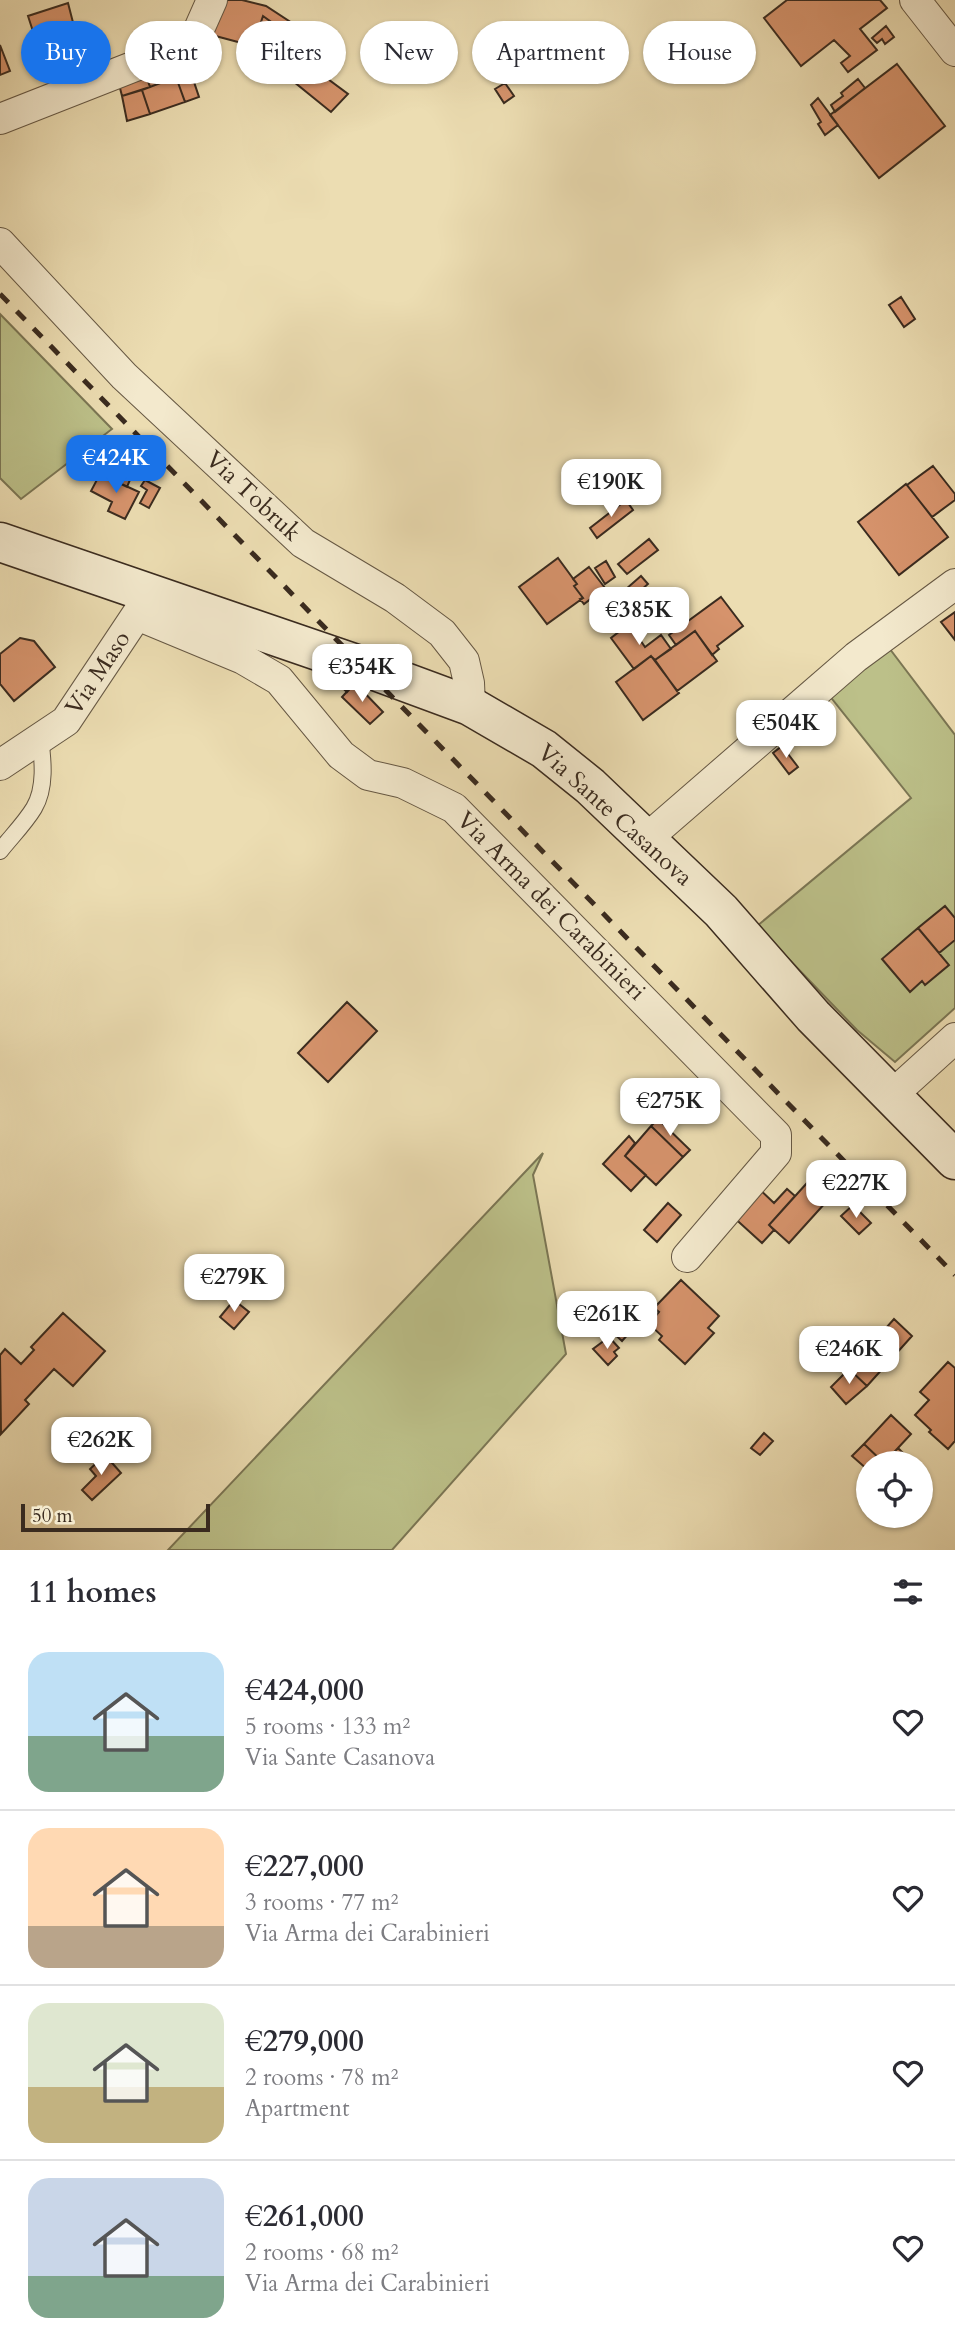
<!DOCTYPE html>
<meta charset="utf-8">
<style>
:root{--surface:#fff;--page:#f7f7f7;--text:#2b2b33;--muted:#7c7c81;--line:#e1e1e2;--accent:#1a73e8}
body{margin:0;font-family:Cardo,serif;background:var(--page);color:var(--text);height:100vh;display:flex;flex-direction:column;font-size:26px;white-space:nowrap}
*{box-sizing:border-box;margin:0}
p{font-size:23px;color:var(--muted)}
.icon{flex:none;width:38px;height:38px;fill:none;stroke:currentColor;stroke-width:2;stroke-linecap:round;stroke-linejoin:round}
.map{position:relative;height:1550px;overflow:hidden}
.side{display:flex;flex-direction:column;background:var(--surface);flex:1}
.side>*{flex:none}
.hud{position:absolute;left:21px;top:21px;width:914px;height:63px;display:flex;gap:14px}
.tools{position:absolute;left:856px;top:1451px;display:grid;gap:14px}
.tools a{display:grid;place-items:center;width:77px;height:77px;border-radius:50%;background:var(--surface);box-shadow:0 2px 5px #0004;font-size:35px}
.scale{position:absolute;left:21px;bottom:18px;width:189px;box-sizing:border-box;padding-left:7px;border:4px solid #3a2b1f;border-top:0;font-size:19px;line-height:24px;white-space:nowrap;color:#3a2b1f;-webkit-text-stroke:5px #f3e9cd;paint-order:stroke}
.price{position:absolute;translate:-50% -60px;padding:0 16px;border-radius:14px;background:#fff;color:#222;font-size:23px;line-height:46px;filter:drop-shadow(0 2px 4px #0008)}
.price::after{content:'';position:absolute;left:50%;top:42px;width:21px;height:16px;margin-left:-10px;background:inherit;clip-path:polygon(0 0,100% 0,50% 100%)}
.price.current{background:var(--accent);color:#fff}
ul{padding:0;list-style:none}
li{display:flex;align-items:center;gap:21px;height:175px;padding:0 28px}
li+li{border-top:2px solid var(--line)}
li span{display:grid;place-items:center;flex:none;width:196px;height:140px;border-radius:21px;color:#555}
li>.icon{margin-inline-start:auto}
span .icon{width:84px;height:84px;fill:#fffc;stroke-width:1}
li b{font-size:30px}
h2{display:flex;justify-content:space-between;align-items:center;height:84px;padding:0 28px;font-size:30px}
.pill{padding:0 24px;border-radius:32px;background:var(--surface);box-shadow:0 2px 5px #0004;font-size:24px;line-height:63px}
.pill.current{background:var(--accent);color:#fff}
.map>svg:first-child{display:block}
</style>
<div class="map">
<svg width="955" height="1550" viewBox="0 0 955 1550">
<rect width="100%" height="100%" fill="#ecddb2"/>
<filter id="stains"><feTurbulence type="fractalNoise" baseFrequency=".00286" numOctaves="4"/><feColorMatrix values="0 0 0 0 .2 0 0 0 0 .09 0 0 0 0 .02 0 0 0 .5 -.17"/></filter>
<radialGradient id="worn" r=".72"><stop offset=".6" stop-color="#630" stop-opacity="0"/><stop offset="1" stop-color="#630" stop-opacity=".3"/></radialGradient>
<path fill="#bcc089" stroke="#7b7654" stroke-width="2" d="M0,314L112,429L21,499L0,478Z
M877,632L955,735V1008L895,1062L857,1030L757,926L911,798L813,675Z
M543,1153L533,1175L566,1354L392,1550H168Z"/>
<path fill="#d6936c" stroke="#3a2b1f" stroke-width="2" d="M217,0H242L266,6L292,23L285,32L263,16L253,46L208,34Z
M787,0H880L887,8L860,29L877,50L848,72L841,63L850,56L834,40L801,66L764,18Z
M68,3L77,38L39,50L28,16Z
M263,16L312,51L303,66L300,63L288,77L251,52Z
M886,26L894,37L885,44L882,39L877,43L872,38Z
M0,45L10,71L0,75Z
M193,54L198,67L190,70L199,97L185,102L176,77L150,87L144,70Z
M305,62L348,94L331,112L288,77L300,63L303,66Z
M897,64L945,126L879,178L830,115Z
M144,70L150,87L122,96L118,80Z
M176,77L185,102L150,114L142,90Z
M858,79L865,88L835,112L831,105L843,96L841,93Z
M505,83L514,96L504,103L495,89Z
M142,90L150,114L127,121L122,96Z
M818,98L838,125L825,135L818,124L821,122L811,105Z
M901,297L915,319L904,327L889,305Z
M105,463L132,475L127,487L100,474Z
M933,466L955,494V500L932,517L907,485Z
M100,474L139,492L125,519L108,511L112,502L91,491Z
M145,480L160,488L149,508L140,503L147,490L141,486Z
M906,484L948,537L899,575L858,522Z
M626,500L633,510L597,538L590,528Z
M649,539L658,550L627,574L618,564Z
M558,558L577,584L574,586L583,598L547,624L519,587Z
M606,561L615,577L605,584L595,568Z
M589,567L605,588L584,604L580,599L583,598L574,586L577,584L573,579Z
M641,576L648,584L633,597L626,589Z
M721,597L743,626L717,646L719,649L712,655L695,631L676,645L669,635Z
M955,612V640L941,622Z
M629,624L645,647L661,635L671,649L655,660L651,656L634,669L611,638Z
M695,631L717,661L677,691L655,660Z
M20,638L34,641L55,667L14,701L0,684V654Z
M651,656L679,693L643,720L616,682Z
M342,670L355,683L347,692L333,679Z
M355,683L383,712L370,724L342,697Z
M782,746L798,767L789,774L773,753Z
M945,906L955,918V940L939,953L918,928Z
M918,928L949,965L925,985L922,981L910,992L882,959Z
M347,1002L377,1031L328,1082L298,1053Z
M658,1119L690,1150L683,1157L651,1126Z
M651,1126L683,1157L656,1185L625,1156Z
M629,1136L635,1143L625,1156L646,1175L631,1191L603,1164Z
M816,1173L836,1191L789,1243L769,1225Z
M756,1186L774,1203L787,1189L795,1196L769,1225L774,1230L762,1243L730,1214Z
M668,1203L681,1215L657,1242L644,1230Z
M853,1205L871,1223L859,1234L841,1216Z
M681,1280L719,1316L708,1328L714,1333L685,1364L659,1340L662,1336L649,1324L659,1312L654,1308Z
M234,1300L249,1312L234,1329L220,1317Z
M633,1303L646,1314L622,1341L609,1329Z
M63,1313L105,1351L73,1386L54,1369L25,1400L29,1404L1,1434L0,1355L5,1349L21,1364L34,1350L31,1347Z
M894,1319L912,1336L867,1386L849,1369L860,1357L853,1350L864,1338L871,1345Z
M609,1337L619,1348L614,1352L617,1356L608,1365L593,1349Z
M948,1362L955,1368V1441L948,1449L929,1432L931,1430L915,1415L929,1400L920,1392Z
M849,1369L867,1386L846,1404L831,1387Z
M891,1415L911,1434L884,1463L864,1444Z
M764,1433L773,1441L760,1455L751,1448Z
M864,1444L884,1463L898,1448L906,1456L900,1463H868V1470L852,1456Z
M105,1455L121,1473L92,1500L82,1490L96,1476L90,1469Z"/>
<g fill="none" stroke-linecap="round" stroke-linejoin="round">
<defs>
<path id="lane" d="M0,851C11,837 25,823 34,808C46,788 43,760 40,738"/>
<path id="street" d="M915,0L955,51
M0,119L186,46L196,36L212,0
M0,243L124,376L303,543L395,598L442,633L464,661L469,683L470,706
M137,615L243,659L279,680L341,755L368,775L403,783L454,808L776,1135V1153L687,1257
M0,765L66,721L148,598
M645,840L856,657L955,584
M891,1096L955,1038"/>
<path id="secondary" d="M0,542L359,665L470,706L544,749L590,786L721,911L813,1016L955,1160"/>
</defs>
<use href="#lane" stroke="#665844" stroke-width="18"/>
<use href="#street" stroke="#665844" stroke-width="32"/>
<use href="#secondary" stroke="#3a2b1f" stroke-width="41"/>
<use href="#lane" stroke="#f3e9cd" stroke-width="16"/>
<use href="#street" stroke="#f3e9cd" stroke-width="30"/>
<use href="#secondary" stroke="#f3e9cd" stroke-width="38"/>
<path stroke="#3a2b1f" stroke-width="5" stroke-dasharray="12 12" stroke-linecap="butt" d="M0,294L955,1275"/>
</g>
<g text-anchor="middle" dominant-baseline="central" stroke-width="6" stroke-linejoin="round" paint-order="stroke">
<g font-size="24" fill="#3a2b1f" stroke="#f3e9cd">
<text transform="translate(253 496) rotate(43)">Via Tobruk</text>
<text transform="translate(98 673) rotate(-56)">Via Maso</text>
<text transform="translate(615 815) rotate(42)">Via Sante Casanova</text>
<text transform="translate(551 906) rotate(45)">Via Arma dei Carabinieri</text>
</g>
</g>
<rect width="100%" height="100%" filter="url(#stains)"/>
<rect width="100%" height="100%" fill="url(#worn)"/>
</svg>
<div class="tools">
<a><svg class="icon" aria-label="locate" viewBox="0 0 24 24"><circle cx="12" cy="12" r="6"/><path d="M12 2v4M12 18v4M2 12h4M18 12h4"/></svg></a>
</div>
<div class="scale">50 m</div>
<b class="price current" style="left:116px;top:495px">€424K</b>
<b class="price" style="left:611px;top:519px">€190K</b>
<b class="price" style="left:639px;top:647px">€385K</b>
<b class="price" style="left:362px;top:704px">€354K</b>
<b class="price" style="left:786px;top:760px">€504K</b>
<b class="price" style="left:670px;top:1138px">€275K</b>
<b class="price" style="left:856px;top:1220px">€227K</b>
<b class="price" style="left:234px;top:1314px">€279K</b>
<b class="price" style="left:607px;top:1351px">€261K</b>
<b class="price" style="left:849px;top:1386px">€246K</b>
<b class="price" style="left:101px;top:1477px">€262K</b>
<div class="hud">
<a class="pill current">Buy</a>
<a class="pill">Rent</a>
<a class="pill">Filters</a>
<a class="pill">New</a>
<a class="pill">Apartment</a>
<a class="pill">House</a>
</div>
</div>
<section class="side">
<h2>11 homes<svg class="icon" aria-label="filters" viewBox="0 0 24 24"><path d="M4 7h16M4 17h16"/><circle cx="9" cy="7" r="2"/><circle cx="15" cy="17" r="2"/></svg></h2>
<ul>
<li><span style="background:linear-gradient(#bfe0f5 60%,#7fa58c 0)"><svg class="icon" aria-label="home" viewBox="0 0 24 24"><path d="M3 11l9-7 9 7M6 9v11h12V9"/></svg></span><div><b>€424,000</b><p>5 rooms · 133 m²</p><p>Via Sante Casanova</p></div><svg class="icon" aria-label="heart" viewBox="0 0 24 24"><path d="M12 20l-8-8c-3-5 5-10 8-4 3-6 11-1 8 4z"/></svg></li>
<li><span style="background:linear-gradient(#ffd9b3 70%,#b9a48a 0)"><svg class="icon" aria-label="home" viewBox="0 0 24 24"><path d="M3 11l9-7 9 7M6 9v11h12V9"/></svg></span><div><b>€227,000</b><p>3 rooms · 77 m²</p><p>Via Arma dei Carabinieri</p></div><svg class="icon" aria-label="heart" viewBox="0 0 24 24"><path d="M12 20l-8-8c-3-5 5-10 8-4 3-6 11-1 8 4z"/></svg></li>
<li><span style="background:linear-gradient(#dfe7d0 60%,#c2b280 0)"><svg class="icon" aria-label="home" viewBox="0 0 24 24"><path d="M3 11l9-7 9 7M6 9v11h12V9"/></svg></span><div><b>€279,000</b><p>2 rooms · 78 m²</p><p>Apartment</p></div><svg class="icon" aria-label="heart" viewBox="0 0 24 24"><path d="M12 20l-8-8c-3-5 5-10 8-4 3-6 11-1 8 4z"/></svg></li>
<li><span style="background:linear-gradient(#c9d6e8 70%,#7fa58c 0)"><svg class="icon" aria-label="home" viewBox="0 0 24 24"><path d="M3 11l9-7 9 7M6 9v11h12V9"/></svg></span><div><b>€261,000</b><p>2 rooms · 68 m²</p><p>Via Arma dei Carabinieri</p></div><svg class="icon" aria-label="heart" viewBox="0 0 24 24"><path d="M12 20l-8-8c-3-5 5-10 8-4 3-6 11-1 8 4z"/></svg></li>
</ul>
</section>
